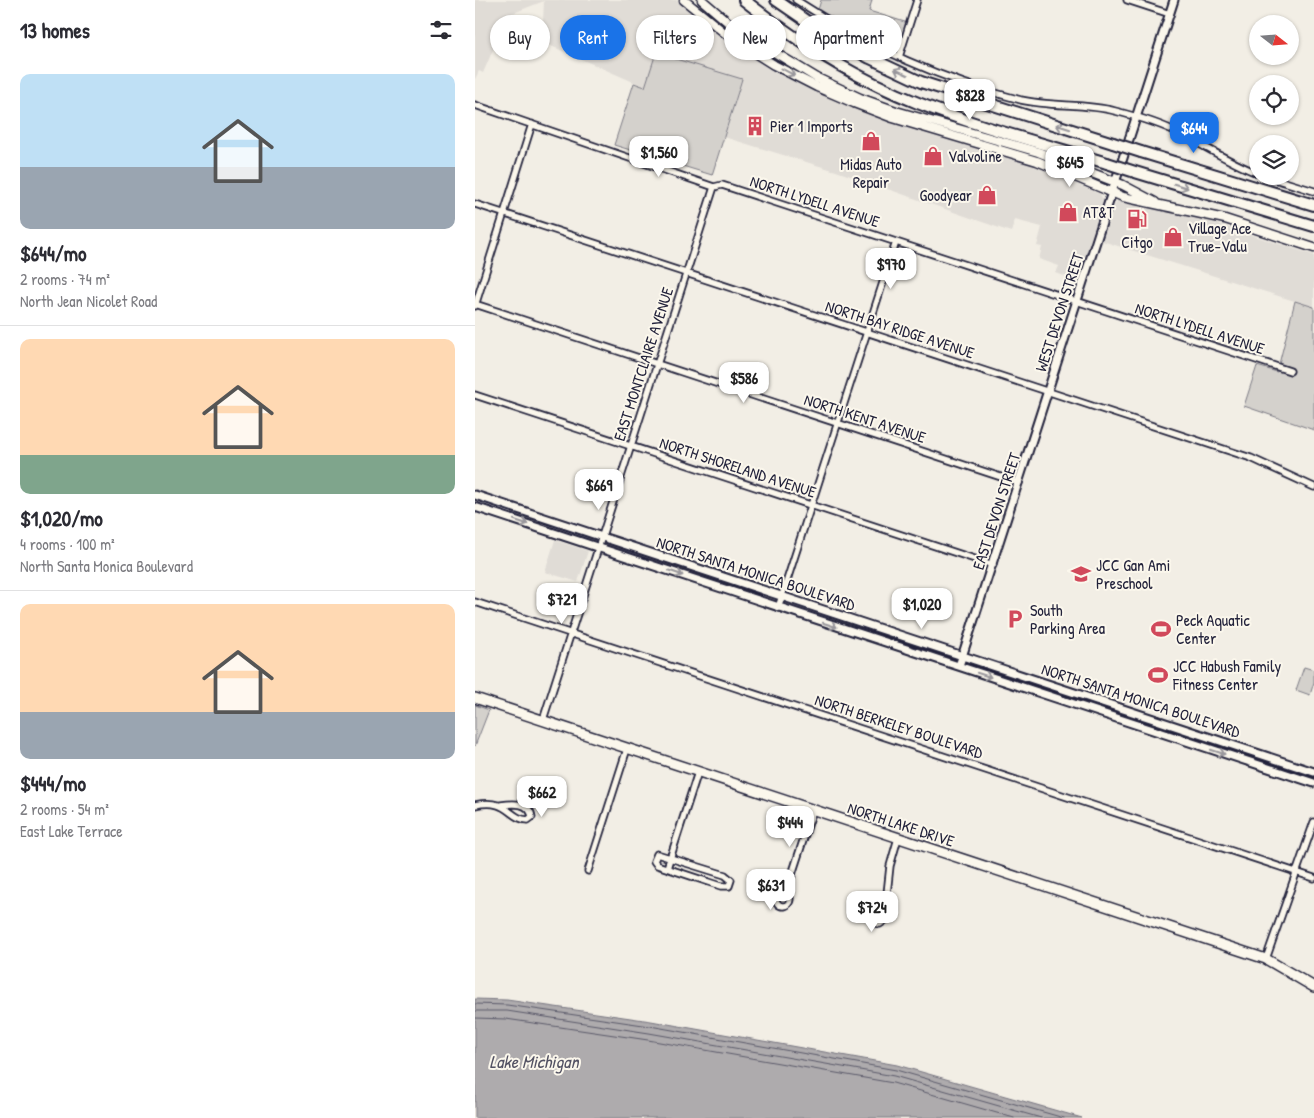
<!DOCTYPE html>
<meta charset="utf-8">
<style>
:root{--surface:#fff;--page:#f7f7f7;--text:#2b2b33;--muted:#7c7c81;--line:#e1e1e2;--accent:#1a73e8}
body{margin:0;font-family:"Patrick Hand",sans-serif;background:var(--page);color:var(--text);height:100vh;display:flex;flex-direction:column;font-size:19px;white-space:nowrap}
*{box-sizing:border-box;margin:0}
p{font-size:16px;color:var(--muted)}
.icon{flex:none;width:28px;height:28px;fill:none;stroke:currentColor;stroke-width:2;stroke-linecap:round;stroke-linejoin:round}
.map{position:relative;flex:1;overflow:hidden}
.side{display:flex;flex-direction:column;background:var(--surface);width:475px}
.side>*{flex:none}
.hud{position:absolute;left:15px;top:15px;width:475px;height:45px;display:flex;gap:10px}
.needle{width:32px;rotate:107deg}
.controls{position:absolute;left:774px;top:15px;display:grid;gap:10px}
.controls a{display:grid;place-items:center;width:50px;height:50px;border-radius:50%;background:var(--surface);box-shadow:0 1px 4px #0004;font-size:25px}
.price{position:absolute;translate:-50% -42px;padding:0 11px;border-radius:10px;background:#fff;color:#222;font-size:16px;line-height:32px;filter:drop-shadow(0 1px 2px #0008)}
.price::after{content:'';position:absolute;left:50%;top:30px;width:15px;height:11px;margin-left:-8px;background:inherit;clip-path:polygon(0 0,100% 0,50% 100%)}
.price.selected{background:var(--accent);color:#fff}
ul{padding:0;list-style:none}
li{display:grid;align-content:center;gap:10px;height:265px;padding:0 20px}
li+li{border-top:1px solid var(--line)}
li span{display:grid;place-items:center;height:155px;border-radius:10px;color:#555}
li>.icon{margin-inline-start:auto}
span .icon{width:90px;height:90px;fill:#fffc;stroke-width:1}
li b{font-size:21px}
h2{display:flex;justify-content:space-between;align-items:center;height:60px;padding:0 20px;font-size:21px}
.pill{padding:0 18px;border-radius:22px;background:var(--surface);box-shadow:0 1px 4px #0004;font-size:18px;line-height:45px}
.pill.selected{background:var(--accent);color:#fff}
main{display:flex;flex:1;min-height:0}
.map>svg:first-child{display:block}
</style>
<main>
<section class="side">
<h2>13 homes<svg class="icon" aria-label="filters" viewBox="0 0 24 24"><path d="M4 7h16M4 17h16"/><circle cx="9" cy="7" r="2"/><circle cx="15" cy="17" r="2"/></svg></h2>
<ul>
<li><span style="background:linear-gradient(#bfe0f5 60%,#9aa5b1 0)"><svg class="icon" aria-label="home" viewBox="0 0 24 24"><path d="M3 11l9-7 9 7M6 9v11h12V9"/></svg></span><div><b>$644/mo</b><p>2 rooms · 74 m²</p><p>North Jean Nicolet Road</p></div></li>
<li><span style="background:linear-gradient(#ffd9b3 75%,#7fa58c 0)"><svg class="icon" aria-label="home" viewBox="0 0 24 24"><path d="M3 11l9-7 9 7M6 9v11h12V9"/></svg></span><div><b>$1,020/mo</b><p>4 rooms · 100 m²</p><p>North Santa Monica Boulevard</p></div></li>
<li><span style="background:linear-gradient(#ffd9b3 70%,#9aa5b1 0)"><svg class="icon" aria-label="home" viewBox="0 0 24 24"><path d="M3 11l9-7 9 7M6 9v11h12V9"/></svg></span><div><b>$444/mo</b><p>2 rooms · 54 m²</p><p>East Lake Terrace</p></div></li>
</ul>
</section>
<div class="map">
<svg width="839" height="1118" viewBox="0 0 839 1118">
<rect width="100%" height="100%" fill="#f2eee5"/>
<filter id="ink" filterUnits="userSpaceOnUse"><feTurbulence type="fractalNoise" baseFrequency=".02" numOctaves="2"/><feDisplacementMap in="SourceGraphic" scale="10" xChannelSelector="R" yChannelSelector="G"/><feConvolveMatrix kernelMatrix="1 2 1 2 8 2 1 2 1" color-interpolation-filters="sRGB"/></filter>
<g filter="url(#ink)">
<path fill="#e0dcd6" d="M0,0H202L242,34L299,70L342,93L405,118L540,158L625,194L628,200L603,281L581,273L584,266L564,259L567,247L562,246L567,227L540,220L536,232L361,171L249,137L267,80L170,87L67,42L69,1L33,15L8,73L4,71L0,79Z
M645,199L689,207L839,255V307L627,241L641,202Z
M80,540L113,551L103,582L70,572Z"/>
<path fill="#d4d1cc" stroke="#7b7a84" d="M346,0H397L394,11L433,23L425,47L420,51L416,50L386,35L343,10Z
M181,53L267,79L237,175L139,145L159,83L170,87Z
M820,301L839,307V430L769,406L782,366L802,372Z
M829,667L839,670V682L835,695L821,690Z
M0,705L14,710L0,746Z"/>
<path fill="#aeabad" stroke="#76747f" d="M0,999L32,1000L176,1021L422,1065L607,1118H0Z"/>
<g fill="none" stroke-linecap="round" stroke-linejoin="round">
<path stroke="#5a5969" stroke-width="1" d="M0,1004L32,1005L175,1026L421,1070L589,1118
M0,1011H32L174,1033L419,1076L566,1118
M0,1018L31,1019L173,1040L418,1083L539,1118"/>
<defs>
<path id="minor" d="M321,0C390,45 466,80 546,100C577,107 610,103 640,111C664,117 687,124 708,135C733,148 756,163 782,173
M652,0L695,14
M424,57L442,0
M0,105L239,187L247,185L815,371
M790,176L839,191
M0,204L776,458L839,487
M0,304L544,483
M0,306L57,124
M0,395L518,565
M0,602L839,878
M303,608L421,242
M68,720L239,187
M0,805C34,798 33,819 53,820L57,817C55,802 38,803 26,805
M182,854L250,875L256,880L254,886H246L182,865L179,861Z
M192,868L223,772
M113,871L152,749
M301 899a7 7 0 1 1 14 0a7 7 0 1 1-14 0Z
M311,893L338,810
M411,906L399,916L400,923L405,924L409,921L415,866L423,838
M791,959L839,822"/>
<path id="tertiary" d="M0,495L839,772
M0,507L839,783
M484,666L699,0"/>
<path id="secondary" d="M209,0L256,38L299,65L342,87L379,103L418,118L562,161L648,197L750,219L839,248
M227,0L261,29L342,78L385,98L421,111L563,152L648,185L680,202"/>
<path id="primary" d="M0,698L791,959L839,987"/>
<path id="motorway" d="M269,0C322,42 380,78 443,103C504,127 569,144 632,163
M301,0L346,31L395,58L446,82L638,143
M666,152L839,205
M660,172L839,226"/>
</defs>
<use href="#minor" stroke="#22223b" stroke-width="9"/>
<use href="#tertiary" stroke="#22223b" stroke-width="11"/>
<use href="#secondary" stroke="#22223b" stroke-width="11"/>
<use href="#primary" stroke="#22223b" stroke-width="12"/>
<use href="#motorway" stroke="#22223b" stroke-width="14"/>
<use href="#minor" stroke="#fbf7ec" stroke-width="5.5"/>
<use href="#tertiary" stroke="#fbf7ec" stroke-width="7"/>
<use href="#secondary" stroke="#fbf7ec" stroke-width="8"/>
<use href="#primary" stroke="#fbf7ec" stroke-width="9"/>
<use href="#motorway" stroke="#fbf7ec" stroke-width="10"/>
<defs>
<path id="motorway-bridge" d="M638,143L666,152
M632,163L660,172"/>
</defs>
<use href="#motorway-bridge" stroke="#22223b" stroke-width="14" stroke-linecap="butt"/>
<use href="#motorway-bridge" stroke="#fbf7ec" stroke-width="10"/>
</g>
<defs><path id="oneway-shaft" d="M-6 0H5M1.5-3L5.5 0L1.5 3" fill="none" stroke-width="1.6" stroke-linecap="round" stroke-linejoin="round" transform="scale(1.25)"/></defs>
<g stroke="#99979c">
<use href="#oneway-shaft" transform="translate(313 72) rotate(28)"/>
<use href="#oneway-shaft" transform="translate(426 72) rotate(-155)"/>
<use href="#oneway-shaft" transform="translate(588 127) rotate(-162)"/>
<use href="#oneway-shaft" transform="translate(706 186) rotate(17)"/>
<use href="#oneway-shaft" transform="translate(46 522) rotate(18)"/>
<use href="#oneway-shaft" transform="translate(201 573) rotate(19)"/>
<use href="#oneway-shaft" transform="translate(355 625) rotate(18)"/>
<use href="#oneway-shaft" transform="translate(509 675) rotate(18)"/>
<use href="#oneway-shaft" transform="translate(743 752) rotate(18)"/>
</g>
</g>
<defs>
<symbol id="building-bare" viewBox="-9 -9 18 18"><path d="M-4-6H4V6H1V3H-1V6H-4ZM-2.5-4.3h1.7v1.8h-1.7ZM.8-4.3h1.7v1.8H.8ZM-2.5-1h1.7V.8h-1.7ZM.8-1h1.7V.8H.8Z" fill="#d1495b" stroke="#fbf7ec" stroke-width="2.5" paint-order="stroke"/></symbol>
<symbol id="shop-bare" viewBox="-9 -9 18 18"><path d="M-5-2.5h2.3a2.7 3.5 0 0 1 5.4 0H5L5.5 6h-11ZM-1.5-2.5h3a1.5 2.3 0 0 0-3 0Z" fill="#d1495b" stroke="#fbf7ec" stroke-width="2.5" paint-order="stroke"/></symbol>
<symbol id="fuel-bare" viewBox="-9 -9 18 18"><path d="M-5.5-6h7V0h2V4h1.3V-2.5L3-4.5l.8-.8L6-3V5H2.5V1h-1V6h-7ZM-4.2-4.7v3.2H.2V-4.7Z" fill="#d1495b" stroke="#fbf7ec" stroke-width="2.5" paint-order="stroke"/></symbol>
<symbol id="school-bare" viewBox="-9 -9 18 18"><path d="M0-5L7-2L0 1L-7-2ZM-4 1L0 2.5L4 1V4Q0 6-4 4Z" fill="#d1495b" stroke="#fbf7ec" stroke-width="2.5" paint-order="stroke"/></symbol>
<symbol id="parking-bare" viewBox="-9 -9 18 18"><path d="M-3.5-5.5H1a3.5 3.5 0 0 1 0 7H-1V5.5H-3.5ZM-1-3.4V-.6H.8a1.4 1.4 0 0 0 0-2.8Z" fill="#d1495b" stroke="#fbf7ec" stroke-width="2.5" paint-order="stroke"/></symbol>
<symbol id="stadium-bare" viewBox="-9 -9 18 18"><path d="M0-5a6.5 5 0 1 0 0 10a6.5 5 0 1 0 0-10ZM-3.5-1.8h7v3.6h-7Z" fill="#d1495b" stroke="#fbf7ec" stroke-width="2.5" paint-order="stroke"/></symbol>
</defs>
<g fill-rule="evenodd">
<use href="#building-bare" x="266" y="112" width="28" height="28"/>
<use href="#shop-bare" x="382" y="127" width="28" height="28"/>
<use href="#shop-bare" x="444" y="142" width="28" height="28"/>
<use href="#shop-bare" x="498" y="181" width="28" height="28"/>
<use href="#shop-bare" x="579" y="198" width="28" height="28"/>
<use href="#fuel-bare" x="648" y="205" width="28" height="28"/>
<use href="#shop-bare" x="684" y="223" width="28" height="28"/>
<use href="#school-bare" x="592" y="560" width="28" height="28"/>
<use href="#parking-bare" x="526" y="605" width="28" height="28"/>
<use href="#stadium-bare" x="672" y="615" width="28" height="28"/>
<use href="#stadium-bare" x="669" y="661" width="28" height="28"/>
</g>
<g text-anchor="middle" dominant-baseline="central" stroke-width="4" stroke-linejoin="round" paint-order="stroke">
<g font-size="16" fill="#22223b" stroke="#fbf7ec" text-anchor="start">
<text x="295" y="126">Pier 1 Imports</text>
<text x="473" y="156">Valvoline</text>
<text x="396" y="164" text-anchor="middle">Midas Auto<tspan x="396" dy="18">Repair</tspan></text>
<text x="497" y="195" text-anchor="end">Goodyear</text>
<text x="608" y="212">AT&amp;T</text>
<text x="713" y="228">Village Ace<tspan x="713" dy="18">True-Valu</tspan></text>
<text x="662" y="242" text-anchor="middle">Citgo</text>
<text x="621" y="565">JCC Gan Ami<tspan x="621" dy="18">Preschool</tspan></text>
<text x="555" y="610">South<tspan x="555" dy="18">Parking Area</tspan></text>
<text x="701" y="620">Peck Aquatic<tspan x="701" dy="18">Center</tspan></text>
<text x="698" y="666">JCC Habush Family<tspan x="698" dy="18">Fitness Center</tspan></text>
</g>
<g font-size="16" fill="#22223b" stroke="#fbf7ec">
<text transform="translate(340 201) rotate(18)">NORTH LYDELL AVENUE</text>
<text transform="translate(584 312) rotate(-72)">WEST DEVON STREET</text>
<text transform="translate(725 328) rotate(18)">NORTH LYDELL AVENUE</text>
<text transform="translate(425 329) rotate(18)">NORTH BAY RIDGE AVENUE</text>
<text transform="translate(168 364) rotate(-72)">EAST MONTCLAIRE AVENUE</text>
<text transform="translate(390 418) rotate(18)">NORTH KENT AVENUE</text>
<text transform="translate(263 467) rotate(18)">NORTH SHORELAND AVENUE</text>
<text transform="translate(521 511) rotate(-72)">EAST DEVON STREET</text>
<text transform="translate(281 573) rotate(18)">NORTH SANTA MONICA BOULEVARD</text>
<text transform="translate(666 700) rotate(18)">NORTH SANTA MONICA BOULEVARD</text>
<text transform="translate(424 726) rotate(18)">NORTH BERKELEY BOULEVARD</text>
<text transform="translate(426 824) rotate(18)">NORTH LAKE DRIVE</text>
</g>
<g font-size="18" font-style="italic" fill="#535263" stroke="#fbf7ec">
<text x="59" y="1061">Lake Michigan</text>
</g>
</g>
</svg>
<div class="controls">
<a><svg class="needle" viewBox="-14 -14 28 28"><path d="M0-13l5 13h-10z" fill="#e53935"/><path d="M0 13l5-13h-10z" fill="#7c7c81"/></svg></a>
<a><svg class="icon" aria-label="locate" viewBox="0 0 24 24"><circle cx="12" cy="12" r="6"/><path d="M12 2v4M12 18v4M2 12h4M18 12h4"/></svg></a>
<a><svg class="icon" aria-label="layers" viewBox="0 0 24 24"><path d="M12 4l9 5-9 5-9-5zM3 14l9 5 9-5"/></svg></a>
</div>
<b class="price" style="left:495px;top:121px">$828</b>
<b class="price selected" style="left:719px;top:154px">$644</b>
<b class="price" style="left:184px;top:178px">$1,560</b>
<b class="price" style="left:595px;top:188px">$645</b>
<b class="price" style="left:416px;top:290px">$970</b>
<b class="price" style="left:269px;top:404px">$586</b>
<b class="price" style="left:124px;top:511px">$669</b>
<b class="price" style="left:87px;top:625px">$721</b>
<b class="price" style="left:447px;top:630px">$1,020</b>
<b class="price" style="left:67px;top:818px">$662</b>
<b class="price" style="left:315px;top:848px">$444</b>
<b class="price" style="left:296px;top:911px">$631</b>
<b class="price" style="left:397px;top:933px">$724</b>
<div class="hud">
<a class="pill">Buy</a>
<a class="pill selected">Rent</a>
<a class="pill">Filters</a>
<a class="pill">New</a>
<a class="pill">Apartment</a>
</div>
</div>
</main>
